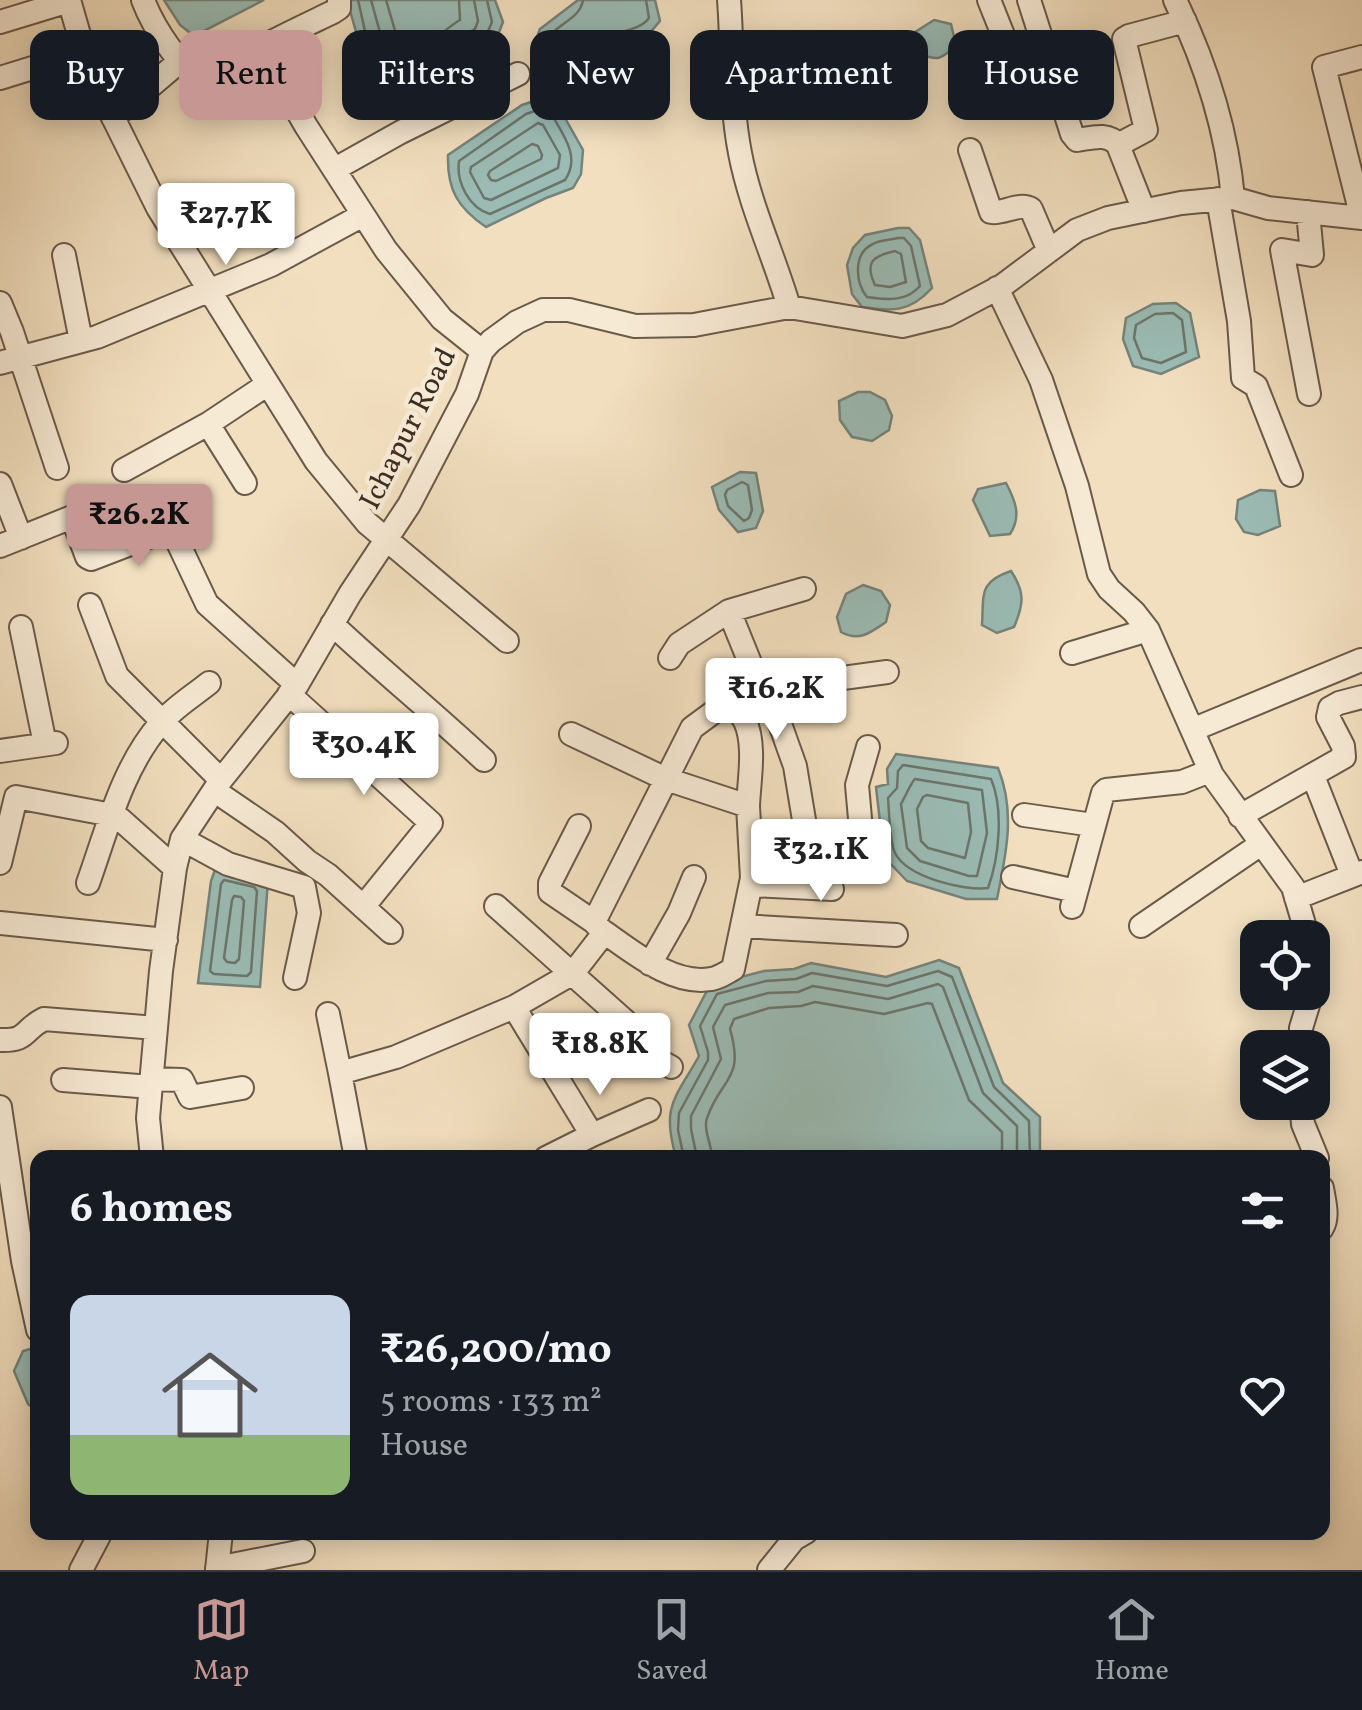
<!DOCTYPE html>
<meta charset="utf-8">
<style>
:root{--surface:#171b24;--page:#20242c;--text:#f1f3f6;--muted:#9ea1a6;--line:#363941;--accent:#c59692}
body{margin:0;font-family:Vollkorn,serif;background:var(--page);color:var(--text);height:100vh;display:flex;flex-direction:column;font-size:38px;white-space:nowrap}
*{box-sizing:border-box;margin:0}
p{font-size:32px;color:var(--muted)}
.icon{flex:none;width:55px;height:55px;fill:none;stroke:currentColor;stroke-width:2;stroke-linecap:round;stroke-linejoin:round}
.map{position:relative;flex:1;overflow:hidden}
.side{position:absolute;left:30px;top:1150px;width:1300px;height:390px;display:flex;flex-direction:column;background:var(--surface);border-radius:20px;box-shadow:0 5px 25px #0003}
.side>*{flex:none}
.hud{position:absolute;left:30px;top:30px;width:1302px;height:90px;display:flex;gap:20px}
.fabs{position:absolute;left:1240px;top:920px;display:grid;gap:20px}
.fabs a{display:grid;place-items:center;width:90px;height:90px;border-radius:20px;background:var(--surface);box-shadow:0 5px 25px #0003;font-size:50px}
.price{position:absolute;translate:-50% -85px;padding:0 22px;border-radius:10px;background:#fff;color:#222;font-size:32px;line-height:65px;filter:drop-shadow(0 2px 5px #0008)}
.price::after{content:'';position:absolute;left:50%;top:60px;width:30px;height:22px;margin-left:-15px;background:inherit;clip-path:polygon(0 0,100% 0,50% 100%)}
.price.selected{background:var(--accent);color:#111}
ul{padding:0;list-style:none}
li{display:flex;align-items:center;gap:30px;height:250px;padding:0 40px}
li+li{border-top:2px solid var(--line)}
li span{display:grid;place-items:center;flex:none;width:280px;height:200px;border-radius:20px;color:#555}
li>.icon{margin-inline-start:auto}
span .icon{width:120px;height:120px;fill:#fffc;stroke-width:1}
li b{font-size:42px}
h2{display:flex;justify-content:space-between;align-items:center;height:120px;padding:0 40px;font-size:42px}
.chip{padding:0 35px;border-radius:20px;background:var(--surface);box-shadow:0 5px 25px #0003;font-size:35px;line-height:90px}
.chip.selected{background:var(--accent);color:#111}
.tabs{display:flex;justify-content:space-around;align-items:center;height:140px;border-top:2px solid var(--line);background:var(--surface);font-size:28px;color:var(--muted)}
.tabs a{display:grid;justify-items:center;gap:5px}
.tabs .selected{color:var(--accent)}
.map>svg:first-child{display:block}
</style>
<div class="map">
<svg width="1362" height="1570" viewBox="0 0 1362 1570">
<rect width="100%" height="100%" fill="#f2dfbf"/>
<filter id="stains"><feTurbulence type="fractalNoise" baseFrequency=".002" numOctaves="4"/><feColorMatrix values="0 0 0 0 .2 0 0 0 0 .09 0 0 0 0 .02 0 0 0 .5 -.17"/></filter>
<radialGradient id="worn" r=".72"><stop offset=".6" stop-color="#630" stop-opacity="0"/><stop offset="1" stop-color="#630" stop-opacity=".3"/></radialGradient>
<path fill="#9bbcb5" stroke="#75837b" stroke-width="2.5" d="M164,0H264L194,36L180,25Z
M347,0H495L503,22L494,45L469,58L444,80L425,92L380,94L368,74Z
M578,0H655L660,21L648,35L602,50L587,74L568,83L534,45L540,29Z
M934,20L951,24L956,45C940,60 939,61 919,54L912,34Z
M552,95L583,150L581,174L573,188L546,198L486,227C458,208 447,190 448,155L522,105Z
M898,228H909L920,240L932,288C909,313 893,311 862,307L852,294L847,265L853,248L865,235Z
M1176,303L1190,313L1199,357L1161,374L1133,366L1123,339L1126,318L1153,304Z
M858,392H870L885,400L892,416L889,430L872,441L852,437L840,420L839,401Z
M740,472L756,473L763,511L756,528L738,532L719,510L712,487Z
M1006,483C1015,500 1022,516 1010,534L990,536L973,500L978,489Z
M1260,490L1275,491L1280,526L1258,535L1244,532L1236,519L1238,500Z
M1011,571C1025,592 1024,604 1014,627L997,633L982,625C984,595 978,582 1011,571Z
M863,585L881,591L890,605L886,622C870,633 859,642 841,632L837,617L846,594Z
M896,754L998,768C1016,812 1006,854 997,899H966L907,881L884,857L876,787L888,784L887,769Z
M216,867L268,881L260,987L198,983L211,881Z
M939,960L959,968L1003,1083L1040,1117V1157H676C661,1106 675,1099 699,1056L689,1025L710,985L764,971L794,969L811,963L886,977Z
M37,1347H38L37,1411L28,1404L14,1371L23,1351Z"/>
<g fill="none" stroke-linecap="round" stroke-linejoin="round">
<path stroke="#6c756c" stroke-width="2.5" d="M358,0C364,24 370,68 388,83L423,81L463,50L485,38L492,22L487,0
M371,0L389,65L394,70L419,69L455,40L475,29L478,21L474,0
M386,0L401,51C421,60 441,30 460,20L459,0
M583,0C580,20 555,24 546,41L558,59L570,70C585,64 585,50 598,41C613,30 638,33 649,18L646,0
M544,108L549,110C561,132 582,156 565,180L490,214C469,208 456,182 459,161L526,114Z
M538,123L543,125L560,155L558,168L491,200L484,198L470,172L471,167Z
M532,144L538,146L542,155L541,159L496,181L491,180L488,175L490,171Z
M898,238H904L911,246L920,286C906,302 887,300 867,297C855,282 853,253 873,244C880,240 890,240 898,238Z
M895,251L901,254L906,282L890,287L875,285C864,262 873,256 895,251Z
M1173,313L1182,320L1186,352L1161,363L1142,358L1134,338L1136,325L1155,314Z
M742,482L748,485L752,510L749,518L744,521L728,506L725,495L727,490Z
M903,765L991,779C1004,809 999,858 988,888C963,891 907,877 895,853C890,844 889,810 888,798L897,788L898,771Z
M915,779L982,790L987,833L977,876H969L920,861L907,848L901,804C904,799 912,781 915,779Z
M927,795L968,803L971,832L965,858L928,848L921,841L917,809L923,797Z
M224,880L254,887L257,891L251,972L247,976L214,974L210,971L221,884Z
M234,896L241,897L244,901L239,959L235,963L227,962L224,958L232,900Z
M684,1158L678,1130L679,1113L708,1060V1052L700,1026L717,994L766,981L796,979L812,973L887,986L938,971L952,977L994,1087L1029,1121L1030,1158
M697,1158L691,1129V1116L721,1059L713,1027L725,1005L768,993L798,992L813,986L888,999L938,984L943,987L983,1093L1017,1126V1158
M712,1158C712,1145 703,1130 707,1118C721,1077 745,1081 730,1029L734,1019L769,1008L801,1006L815,1002L884,1014L928,1003L932,1004L969,1100L1002,1132V1158"/>
<defs>
<path id="minor" d="M69,0L84,52L97,85L158,208L316,461L367,523L507,641
M143,0C151,21 181,76 207,77C217,77 227,69 235,64C266,43 300,28 333,12L339,8V0
M729,0C733,51 730,102 740,153C750,206 774,256 789,307
M989,0L1019,75
M1029,0L1072,134L1077,140C1091,138 1108,132 1118,145L1144,211
M1175,0C1205,62 1227,130 1233,198
M0,22L69,1
M261,47L306,126L386,250L442,319L482,351
M1362,57L1324,67L1362,218
M0,78L84,52
M113,118L180,61
M1118,145L1146,130L1124,39L1129,36L1185,21
M970,150L991,212C1004,214 1019,202 1031,209L1049,251
M335,169L401,132L518,74
M1218,199L1239,321L1243,378L1256,386L1291,475
M1308,212L1312,255L1282,250L1309,394
M64,255L81,341
M997,288L1041,380L1077,486L1099,574L1109,589L1134,612L1148,630L1212,775L1293,887L1308,938
M0,303L12,332L57,468
M0,363L97,337L271,265L363,215
M208,424L245,483
M124,470L208,424L268,384
M0,484L21,538
M0,546L72,517L87,557L91,559L169,529L173,532L207,604L297,685
M90,605L117,676L221,780
M729,611L804,589
M332,624C382,671 434,713 484,760
M21,627L45,744
M1072,653L1148,630
M670,658L679,644L729,611L757,680L780,724L795,766L807,838L862,841L857,785L868,747
M289,694L431,823L363,907
M730,700C735,707 741,714 745,721C756,745 749,780 748,806
M769,703L828,680L887,672
M1192,730L1361,660
M571,734L666,779L748,806L752,878L733,969C727,972 719,978 711,979C673,986 633,952 604,932
M0,751L56,743
M1313,776L1352,875
M215,791L275,832L307,861L328,875L391,932
M1024,815L1093,825
M1240,816L1344,757L1343,746L1328,717L1330,708L1339,703L1362,697
M182,839L228,864L304,887L309,913L295,978
M0,863L16,797L112,815L120,819L175,868
M1013,877L1076,891
M88,883C107,830 122,768 160,724C173,708 193,696 209,683
M751,885L832,889
M1296,898L1362,872
M496,906L625,1021L653,1057L671,1067
M1072,907L1103,793L1106,790L1182,782L1210,771
M594,922L692,728L757,680
M0,923L166,940
M742,926L896,935
M1141,926L1261,844
M1312,956L1315,981L1312,990
M650,964L679,913L694,877
M514,1007L592,1135L546,1158
M328,1014L340,1073
M0,1040C29,1041 22,1030 44,1019L156,1028
M1300,1048L1301,1028L1312,992
M151,1079L182,1080L190,1097L242,1088
M63,1080L151,1087
M1301,1102L1303,1124L1317,1158
M0,1107L23,1261L38,1330
M592,1135L649,1110
M152,1158L148,1118L161,971L175,868L182,839L221,780L297,685L350,594L409,505L467,394L482,351L491,341L517,322L543,310H569L635,326L694,325L789,307L902,326L947,315L1002,286L1077,230L1108,218L1181,203L1233,198L1268,208L1362,218
M356,1158L340,1073L396,1057L514,1007L573,973L604,933L594,922L550,892V883L579,826
M1322,1188C1324,1201 1329,1217 1322,1228
M217,1568L303,1551
M81,1570L101,1532
M217,1570L221,1532
M769,1570L794,1539L806,1532"/>
</defs>
<use href="#minor" stroke="#6a5a4a" stroke-width="26"/>
<use href="#minor" stroke="#f7ead5" stroke-width="22"/>
</g>
<g text-anchor="middle" dominant-baseline="central" stroke-width="9" stroke-linejoin="round" paint-order="stroke">
<g font-size="30" fill="#3c2e23" stroke="#f7ead5">
<text transform="translate(409 429) rotate(-63)">Ichapur Road</text>
</g>
</g>
<rect width="100%" height="100%" filter="url(#stains)"/>
<rect width="100%" height="100%" fill="url(#worn)"/>
</svg>
<div class="fabs">
<a><svg class="icon" aria-label="locate" viewBox="0 0 24 24"><circle cx="12" cy="12" r="6"/><path d="M12 2v4M12 18v4M2 12h4M18 12h4"/></svg></a>
<a><svg class="icon" aria-label="layers" viewBox="0 0 24 24"><path d="M12 4l9 5-9 5-9-5zM3 14l9 5 9-5"/></svg></a>
</div>
<b class="price" style="left:226px;top:268px">₹27.7K</b>
<b class="price selected" style="left:139px;top:569px">₹26.2K</b>
<b class="price" style="left:776px;top:743px">₹16.2K</b>
<b class="price" style="left:364px;top:798px">₹30.4K</b>
<b class="price" style="left:821px;top:904px">₹32.1K</b>
<b class="price" style="left:600px;top:1098px">₹18.8K</b>
<div class="hud">
<a class="chip">Buy</a>
<a class="chip selected">Rent</a>
<a class="chip">Filters</a>
<a class="chip">New</a>
<a class="chip">Apartment</a>
<a class="chip">House</a>
</div>
<section class="side">
<h2>6 homes<svg class="icon" aria-label="filters" viewBox="0 0 24 24"><path d="M4 7h16M4 17h16"/><circle cx="9" cy="7" r="2"/><circle cx="15" cy="17" r="2"/></svg></h2>
<ul>
<li><span style="background:linear-gradient(#c9d6e8 70%,#8fb573 0)"><svg class="icon" aria-label="home" viewBox="0 0 24 24"><path d="M3 11l9-7 9 7M6 9v11h12V9"/></svg></span><div><b>₹26,200/mo</b><p>5 rooms · 133 m²</p><p>House</p></div><svg class="icon" aria-label="heart" viewBox="0 0 24 24"><path d="M12 20l-8-8c-3-5 5-10 8-4 3-6 11-1 8 4z"/></svg></li>
</ul>
</section>
</div>
<nav class="tabs">
<a class="selected"><svg class="icon" aria-label="map" viewBox="0 0 24 24"><path d="M3 6l6-2 6 2 6-2v14l-6 2-6-2-6 2zM9 4v14M15 6v14"/></svg>Map</a>
<a><svg class="icon" aria-label="saved" viewBox="0 0 24 24"><path d="M7 4h10v16l-5-4-5 4z"/></svg>Saved</a>
<a><svg class="icon" aria-label="home" viewBox="0 0 24 24"><path d="M3 11l9-7 9 7M6 9v11h12V9"/></svg>Home</a>
</nav>
